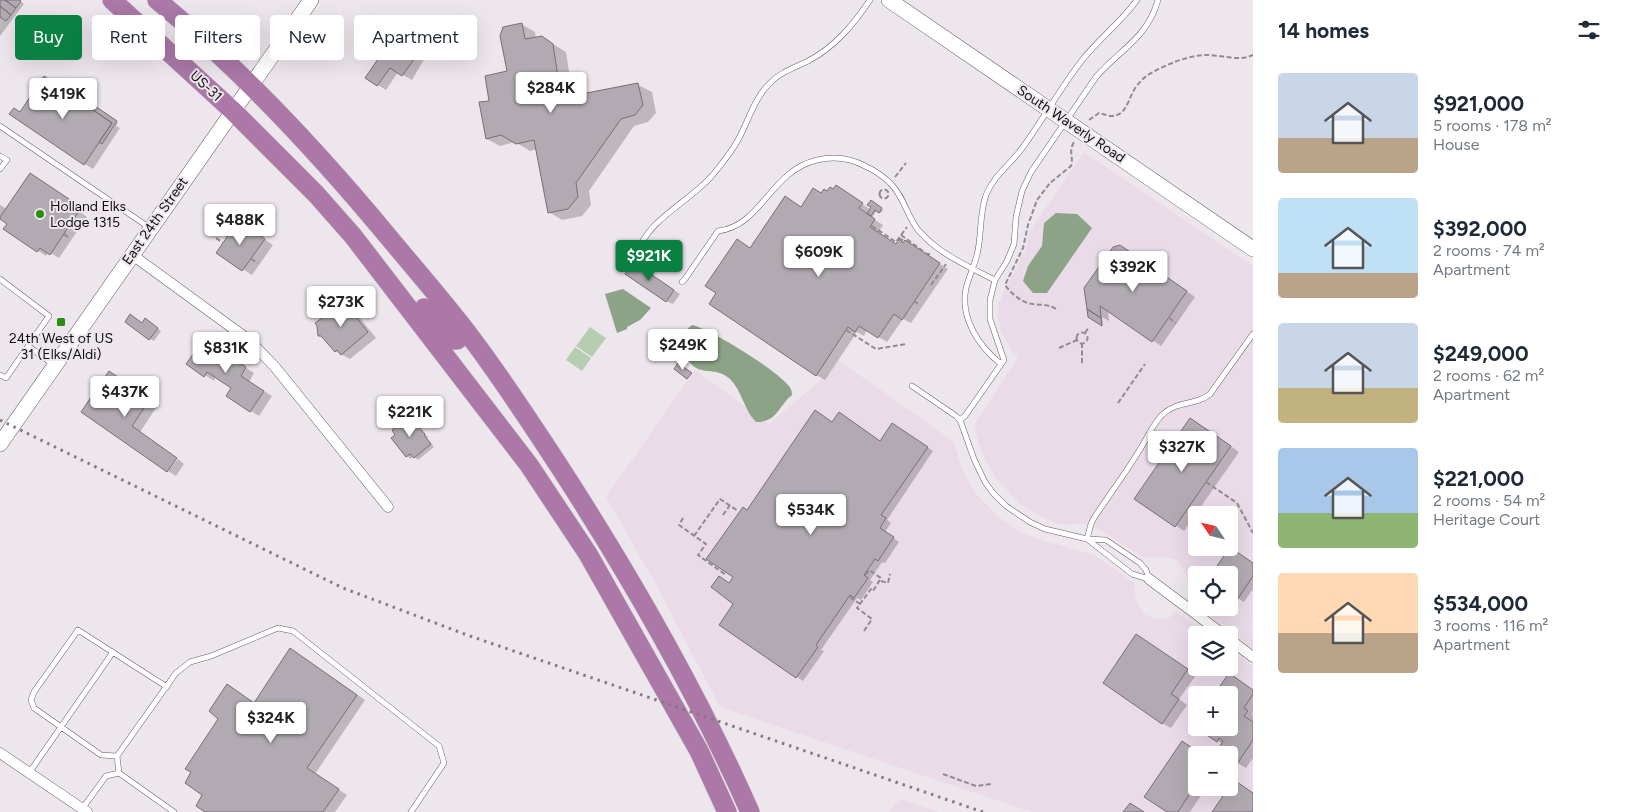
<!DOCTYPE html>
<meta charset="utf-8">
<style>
:root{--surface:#fff;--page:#f2f2f3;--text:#1f2937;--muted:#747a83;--accent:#0b8043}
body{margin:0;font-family:Figtree,sans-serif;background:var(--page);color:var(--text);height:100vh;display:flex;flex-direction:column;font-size:19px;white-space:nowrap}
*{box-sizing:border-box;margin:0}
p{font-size:16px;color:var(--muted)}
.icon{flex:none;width:28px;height:28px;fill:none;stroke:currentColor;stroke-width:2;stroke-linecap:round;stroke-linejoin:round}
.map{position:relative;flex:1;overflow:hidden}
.side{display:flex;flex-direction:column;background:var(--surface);width:375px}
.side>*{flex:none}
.top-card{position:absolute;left:15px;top:15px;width:475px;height:45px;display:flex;gap:10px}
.needle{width:32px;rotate:305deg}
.controls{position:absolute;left:1188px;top:506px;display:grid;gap:10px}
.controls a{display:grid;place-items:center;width:50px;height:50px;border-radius:5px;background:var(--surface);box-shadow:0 5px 20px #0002;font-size:25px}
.price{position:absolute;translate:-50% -42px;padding:0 11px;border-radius:5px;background:#fff;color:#222;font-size:16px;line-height:32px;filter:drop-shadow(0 1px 2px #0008)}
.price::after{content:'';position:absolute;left:50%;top:30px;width:15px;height:11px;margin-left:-8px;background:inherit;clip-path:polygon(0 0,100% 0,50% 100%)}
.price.current{background:var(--accent);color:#fff}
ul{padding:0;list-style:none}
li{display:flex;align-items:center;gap:15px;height:125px;padding:0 25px}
li span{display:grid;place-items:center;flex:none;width:140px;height:100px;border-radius:5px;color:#555}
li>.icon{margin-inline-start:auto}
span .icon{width:60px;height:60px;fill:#fffc;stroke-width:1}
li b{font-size:21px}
h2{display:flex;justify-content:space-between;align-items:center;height:60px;padding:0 25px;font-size:21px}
.chip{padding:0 18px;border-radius:5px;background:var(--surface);box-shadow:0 5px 20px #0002;font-size:18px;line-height:45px}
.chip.current{background:var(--accent);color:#fff}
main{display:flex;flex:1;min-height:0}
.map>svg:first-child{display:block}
</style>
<main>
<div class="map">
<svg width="1253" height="812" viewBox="0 0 1253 812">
<rect width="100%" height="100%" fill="#eee6ed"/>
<path fill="#eadbe8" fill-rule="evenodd" d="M1084,152L1253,266V649L1201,608H1229V575H1196V604L1192,600L1190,584L1185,572L1176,560L1166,557L1144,558L1102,531L1080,523L1065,525L1056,523L1037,514L1020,504L996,478L986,463L978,441L975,430L976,422L1018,357L1012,352L1001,332L998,317V304L1027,246L1029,232ZM1196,515H1229V548H1196Z
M838,360L953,441L961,466L972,489L996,515L1020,532L1044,541L1095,555L1134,583L1136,600L1144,614L1153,618L1161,619L1170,617L1176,612L1208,635H1196V668H1229V649L1253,666V812H1031L720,707L659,590L606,497L695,370L769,424L831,371ZM1196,695H1229V728H1196ZM1196,755H1229V788H1196Z
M900,799L939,812H888Z"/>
<path fill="#b6cdb2" d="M590,327L606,338L592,357L576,346Z
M575,347L591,358L582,371L566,360Z"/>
<path fill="#8ca387" d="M1056,213L1077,214L1092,228L1047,293H1033L1023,281L1028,266L1042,246L1044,223Z
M623,289L651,308L640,320L627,327V329L617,333L605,294Z
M693,325C713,331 775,369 788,385C791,388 792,391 792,395C778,406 778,422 756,422C744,410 742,391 730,379C713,363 695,382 684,351C682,346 681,341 683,336C686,331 688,327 693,325Z"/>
<path fill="#0003" d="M0,0H19L24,4L0,36Z
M394,24L430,49L412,80L398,72L386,90L378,85L380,58Z
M521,24L535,32L536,38L542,37L566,52L573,97L638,85L652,92L656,113L648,122L634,126L589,191L591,205L582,216L562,220L549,212L537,149L530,151L515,142L500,146L487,139L491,102L509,72Z
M97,109L118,123L116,126L120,128L93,169L85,164L21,113L94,111Z
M39,180L80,207L77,210L87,217L59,258L49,252L46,256L5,229L9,224L0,218V205L7,209Z
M827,192H845L871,210V202L883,210L881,213L877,210L872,218L883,225L878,233L896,245L904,244L914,247L948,269L911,323L903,319L887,342L867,330L864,336L857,332L825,380L816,375L751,249L802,208L821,194Z
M247,228L273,245L252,275L218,253Z
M1129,251L1195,297L1161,346L1108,310L1109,321L1102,317L1103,325L1089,316Z
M640,267L680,294L673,304L666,301Z
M343,302L351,307L376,338L350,359L335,351L325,339L319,335Z
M150,322L161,331L154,341L150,339L143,324Z
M213,346L254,373L249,382L272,396L259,416L251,411L233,387L216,376L214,381L188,364Z
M118,377L158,405L140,432L83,411Z
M409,418L428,437L427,438L434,447L418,460L414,456L411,459L407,456Z
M833,423L881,442L899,428L933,451L887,520L891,523L885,532L899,542L885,563L882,562L870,580L873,582L861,600L857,598L821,650L824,651L803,681L720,624L734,604L730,585L735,577L748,511Z
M1199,424L1239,452L1184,531L1136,499Z
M178,459L184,464L176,476L168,471Z
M1237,553L1253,563V589L1244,602L1229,593V575H1213Z
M1145,641L1196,675L1179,699L1187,705L1171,728L1162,723Z
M299,655L365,700L315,774L347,795L335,812H207L255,704Z
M1238,680L1253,690V711L1252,714L1253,715V758L1246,768L1229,758V755H1225L1223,744L1201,730L1202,728H1229V695H1223Z
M1182,743L1202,755H1196V788H1206L1190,812H1169Z"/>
<path fill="#b2aab2" stroke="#776f76" d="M0,0H5L16,8L11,15L0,6Z
M5,0H20L21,1L16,8Z
M0,6L11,15L6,21L0,17Z
M385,18L422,43L413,57L415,58L402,76L390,68L377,86L365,78L378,59L363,48Z
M522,23L525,39L542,36L553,44L561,98L638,83L643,105L635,115L621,119L576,183L578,197L568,209L548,213L534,140L516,144L501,135L486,139L479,102L489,101L485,76L507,71L500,36L503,27Z
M44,76L112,123L84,165L9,114L14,108L20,112Z
M95,106L117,121L102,144L99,142L112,123L93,110Z
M30,173L72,201L69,205L79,211L50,255L40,248L37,252L3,229L7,224L0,219V217Z
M836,185L863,203L859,208L875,219L870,227L896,244L899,239L903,243L905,240L940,263L902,320L894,314L878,338L859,326L855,332L848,327L816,376L709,304L716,293L705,286L737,239L750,248L785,196L801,207L813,188L821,193L824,189L827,191L830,187L833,189Z
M871,200L882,208L879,213L875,210L871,216L867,214L871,207L867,205Z
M238,221L265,239L242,271L216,253Z
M1120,245L1187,291L1152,342L1100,306L1101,318L1087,309L1084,288L1113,247Z
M633,262L674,290L666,302L625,274Z
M343,301L368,332L341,355L337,350L335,352L321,336H318L317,326L315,323L330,312L328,310Z
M1087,309L1101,318L1102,326L1088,317Z
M130,314L142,323L145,318L158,328L149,340L125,322Z
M204,339L246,367L241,376L264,391L250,412L226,396L231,388L207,372L204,377L186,364Z
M678,363L692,373L687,379L674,369Z
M109,371L150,399L132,426L177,458L167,472L81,412Z
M815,410L832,422L839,412L880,441L892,423L928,447L881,515L886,518L880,528L894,537L878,561L875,559L864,575L868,578L854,598L850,595L816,645L818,647L796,678L719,625L733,604L711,587L719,576L729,583L733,577L706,559L743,507L747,510Z
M409,416L425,434L424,435L431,444L414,458L410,454L406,457L391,438L395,435L392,430Z
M1190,418L1231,446L1175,527L1134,499Z
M1230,547L1253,563V576L1237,600L1229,594V575H1211Z
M1136,634L1188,669L1171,694L1179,699L1162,724L1103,683Z
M290,648L357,695L307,768L339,789L323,812H205L196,806L202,795L185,783L191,772L185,769L218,719L209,711L227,684L254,703Z
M1229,673L1253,690V694L1244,708L1248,711L1244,716L1253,722V740L1237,764L1229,759V755H1223L1217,751L1223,741L1219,738L1217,742L1199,730L1201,728H1229V695H1220L1216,692Z
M1182,741L1203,755H1196V784L1178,812H1167L1144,797Z
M1234,780L1253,793V812H1212Z
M1130,803L1144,812H1123Z"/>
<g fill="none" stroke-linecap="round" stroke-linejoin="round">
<defs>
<path id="lane" d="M0,126L150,228
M0,156L7,160L0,169
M638,252C648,218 694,200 716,171C724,161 732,151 738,140C748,122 754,99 769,84C780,72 794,68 808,61C835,47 853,25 870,0
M0,279L49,316L6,378L0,375
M682,282L685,279L718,231C762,226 770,171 817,160C834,156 850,158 865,166C874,170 883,176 890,183C904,196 907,217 919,231C939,254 969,267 995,280
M28,346L54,365
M1001,364C978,346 960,317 966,288C969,277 974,266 977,255C982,235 979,215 986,195C994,175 1011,164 1023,147C1044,118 1061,87 1083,59C1100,38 1121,22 1137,0
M912,386L956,416L960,420L974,459L985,482L993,493L1006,506L1030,522L1045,529L1087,539L1106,540L1140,563L1146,570L1149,579L1132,574L1087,539
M960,420L965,416L1004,360L990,319V300L995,280L1007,261L1014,244L1016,217L1022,191L1031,172L1096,77C1120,49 1147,39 1158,0
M1087,539L1091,524L1094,518C1109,495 1125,474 1139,451C1147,439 1152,425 1162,415C1177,400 1196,406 1210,394L1253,334
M117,756L101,755L34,708L31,700L34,692L78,630L167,687
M29,773L113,652
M82,809L106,776L119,773
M174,812L119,773L117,756L176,673L190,662L211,656L278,628L293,631L439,746L444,763L411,812"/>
<path id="street" d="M131,254L249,340L275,367L388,507
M1149,579L1224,635
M1229,639L1253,657
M0,753L87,812"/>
<path id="secondary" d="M889,0L1253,249
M0,444L311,0"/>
<path id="highway" d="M112,0L233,111L316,194L353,236L529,465L588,554L699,751L727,812
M157,0C243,71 320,154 391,240C416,270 442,300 466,331C500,375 530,422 561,469C632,579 697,692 750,812
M424,308L451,340H457L467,332"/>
</defs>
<use href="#lane" stroke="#675f66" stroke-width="6"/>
<use href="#street" stroke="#675f66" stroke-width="11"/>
<use href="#secondary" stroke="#675f66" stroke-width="16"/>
<use href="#highway" stroke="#c6c5c6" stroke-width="20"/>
<path stroke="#918b90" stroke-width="2" stroke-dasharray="5 2.5" stroke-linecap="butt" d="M1089,120L1099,113C1103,114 1106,115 1110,116C1126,117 1128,100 1134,90C1139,82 1145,76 1153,72C1170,63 1189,55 1208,55C1223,55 1238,62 1253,55
M895,177L906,163
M879.5 194a4.5 4.5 0 1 1 9 0a4.5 4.5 0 1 1-9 0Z
M872,226L896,242L907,227
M252,230L259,221
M64,234L69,238
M901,235L927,254H932
M216,238L223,243
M899,238L904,241
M251,259L258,263
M931,285L946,264
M914,301L918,304
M1056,309C1047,303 1038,306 1028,303C1020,301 1010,292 1005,285L1023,248L1028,225L1037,200L1050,183L1071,166C1074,157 1068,152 1074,142
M1169,318L1176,323
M846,330L876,349L906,344
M1076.5 338a5.5 5.5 0 1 1 11 0a5.5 5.5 0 1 1-11 0Z
M1085,333L1089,327
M1082,343V364
M1059,348L1077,340
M1118,403L1145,364
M1206,482L1237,503L1253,533
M723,515L730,505
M683,518L679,525L706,544L698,555L726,575
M694,536L720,499L738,511
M881,581L888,583L890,574
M850,597L860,604
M864,631L872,619L857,608L871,589L873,591L881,578L869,570L865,576
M943,774L976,786L991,784"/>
<use href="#lane" stroke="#fff" stroke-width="5"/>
<use href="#street" stroke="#fff" stroke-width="10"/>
<use href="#secondary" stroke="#fff" stroke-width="15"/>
<use href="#highway" stroke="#ab78a8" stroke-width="19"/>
<path stroke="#827c81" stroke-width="3" stroke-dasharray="2.5 5" stroke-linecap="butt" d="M0,420L343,588L467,635L983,812"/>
</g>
<g fill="#278f0f" stroke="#eee6ed" stroke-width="2">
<circle cx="40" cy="214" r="5"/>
<rect x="56" y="317" width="10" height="10" rx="2.5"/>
</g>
<g text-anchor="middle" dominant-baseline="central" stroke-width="4" stroke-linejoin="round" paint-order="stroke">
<g font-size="14" fill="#110e10" stroke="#eee6ed">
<text transform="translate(206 86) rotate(43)">US-31</text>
<text transform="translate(1071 124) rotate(34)">South Waverly Road</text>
<text transform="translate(155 221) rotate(-55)">East 24th Street</text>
</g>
<g font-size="14" fill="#110e10" stroke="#eee6ed" text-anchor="start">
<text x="50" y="206">Holland Elks<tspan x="50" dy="16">Lodge 1315</tspan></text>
<text x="61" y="338" text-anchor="middle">24th West of US<tspan x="61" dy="16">31 (Elks/Aldi)</tspan></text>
</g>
</g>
</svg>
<div class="controls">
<a><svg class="needle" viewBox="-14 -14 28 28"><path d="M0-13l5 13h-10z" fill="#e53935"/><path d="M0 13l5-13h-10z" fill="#747a83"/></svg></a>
<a><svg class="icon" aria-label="locate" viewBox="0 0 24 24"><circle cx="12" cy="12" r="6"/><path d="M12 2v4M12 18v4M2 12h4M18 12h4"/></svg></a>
<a><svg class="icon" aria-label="layers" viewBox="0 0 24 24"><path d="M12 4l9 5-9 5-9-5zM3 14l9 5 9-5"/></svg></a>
<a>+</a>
<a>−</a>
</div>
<b class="price" style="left:551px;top:114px">$284K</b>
<b class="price" style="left:63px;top:120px">$419K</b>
<b class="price" style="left:240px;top:246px">$488K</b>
<b class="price" style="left:819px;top:278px">$609K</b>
<b class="price current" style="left:649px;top:282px">$921K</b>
<b class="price" style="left:1133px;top:293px">$392K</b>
<b class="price" style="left:341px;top:328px">$273K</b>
<b class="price" style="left:683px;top:371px">$249K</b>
<b class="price" style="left:226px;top:374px">$831K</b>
<b class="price" style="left:125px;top:418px">$437K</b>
<b class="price" style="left:410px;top:438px">$221K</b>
<b class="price" style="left:1182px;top:473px">$327K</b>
<b class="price" style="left:811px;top:536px">$534K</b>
<b class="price" style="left:271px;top:744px">$324K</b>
<div class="top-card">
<a class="chip current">Buy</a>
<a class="chip">Rent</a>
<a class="chip">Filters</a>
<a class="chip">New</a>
<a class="chip">Apartment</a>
</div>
</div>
<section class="side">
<h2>14 homes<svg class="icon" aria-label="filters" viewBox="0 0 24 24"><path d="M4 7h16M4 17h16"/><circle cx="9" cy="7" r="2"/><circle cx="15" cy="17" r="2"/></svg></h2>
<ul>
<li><span style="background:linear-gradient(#c9d6e8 65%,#b9a48a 0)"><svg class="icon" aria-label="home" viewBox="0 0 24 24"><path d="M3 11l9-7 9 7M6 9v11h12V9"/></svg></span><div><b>$921,000</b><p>5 rooms · 178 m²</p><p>House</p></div></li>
<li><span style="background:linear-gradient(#bfe0f5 75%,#b9a48a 0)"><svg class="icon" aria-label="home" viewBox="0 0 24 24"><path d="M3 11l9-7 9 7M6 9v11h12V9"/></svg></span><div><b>$392,000</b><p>2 rooms · 74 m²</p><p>Apartment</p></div></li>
<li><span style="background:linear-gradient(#c9d6e8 65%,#c2b280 0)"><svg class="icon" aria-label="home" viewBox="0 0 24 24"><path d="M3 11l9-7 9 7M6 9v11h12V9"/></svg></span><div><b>$249,000</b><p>2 rooms · 62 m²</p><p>Apartment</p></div></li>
<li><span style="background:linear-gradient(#a9c7e8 65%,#8fb573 0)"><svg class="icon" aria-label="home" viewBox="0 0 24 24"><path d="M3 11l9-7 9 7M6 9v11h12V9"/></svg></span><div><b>$221,000</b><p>2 rooms · 54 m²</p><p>Heritage Court</p></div></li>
<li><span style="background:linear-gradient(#ffd9b3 60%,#b9a48a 0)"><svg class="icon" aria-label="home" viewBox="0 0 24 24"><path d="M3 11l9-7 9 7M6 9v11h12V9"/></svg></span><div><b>$534,000</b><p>3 rooms · 116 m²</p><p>Apartment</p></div></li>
</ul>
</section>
</main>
